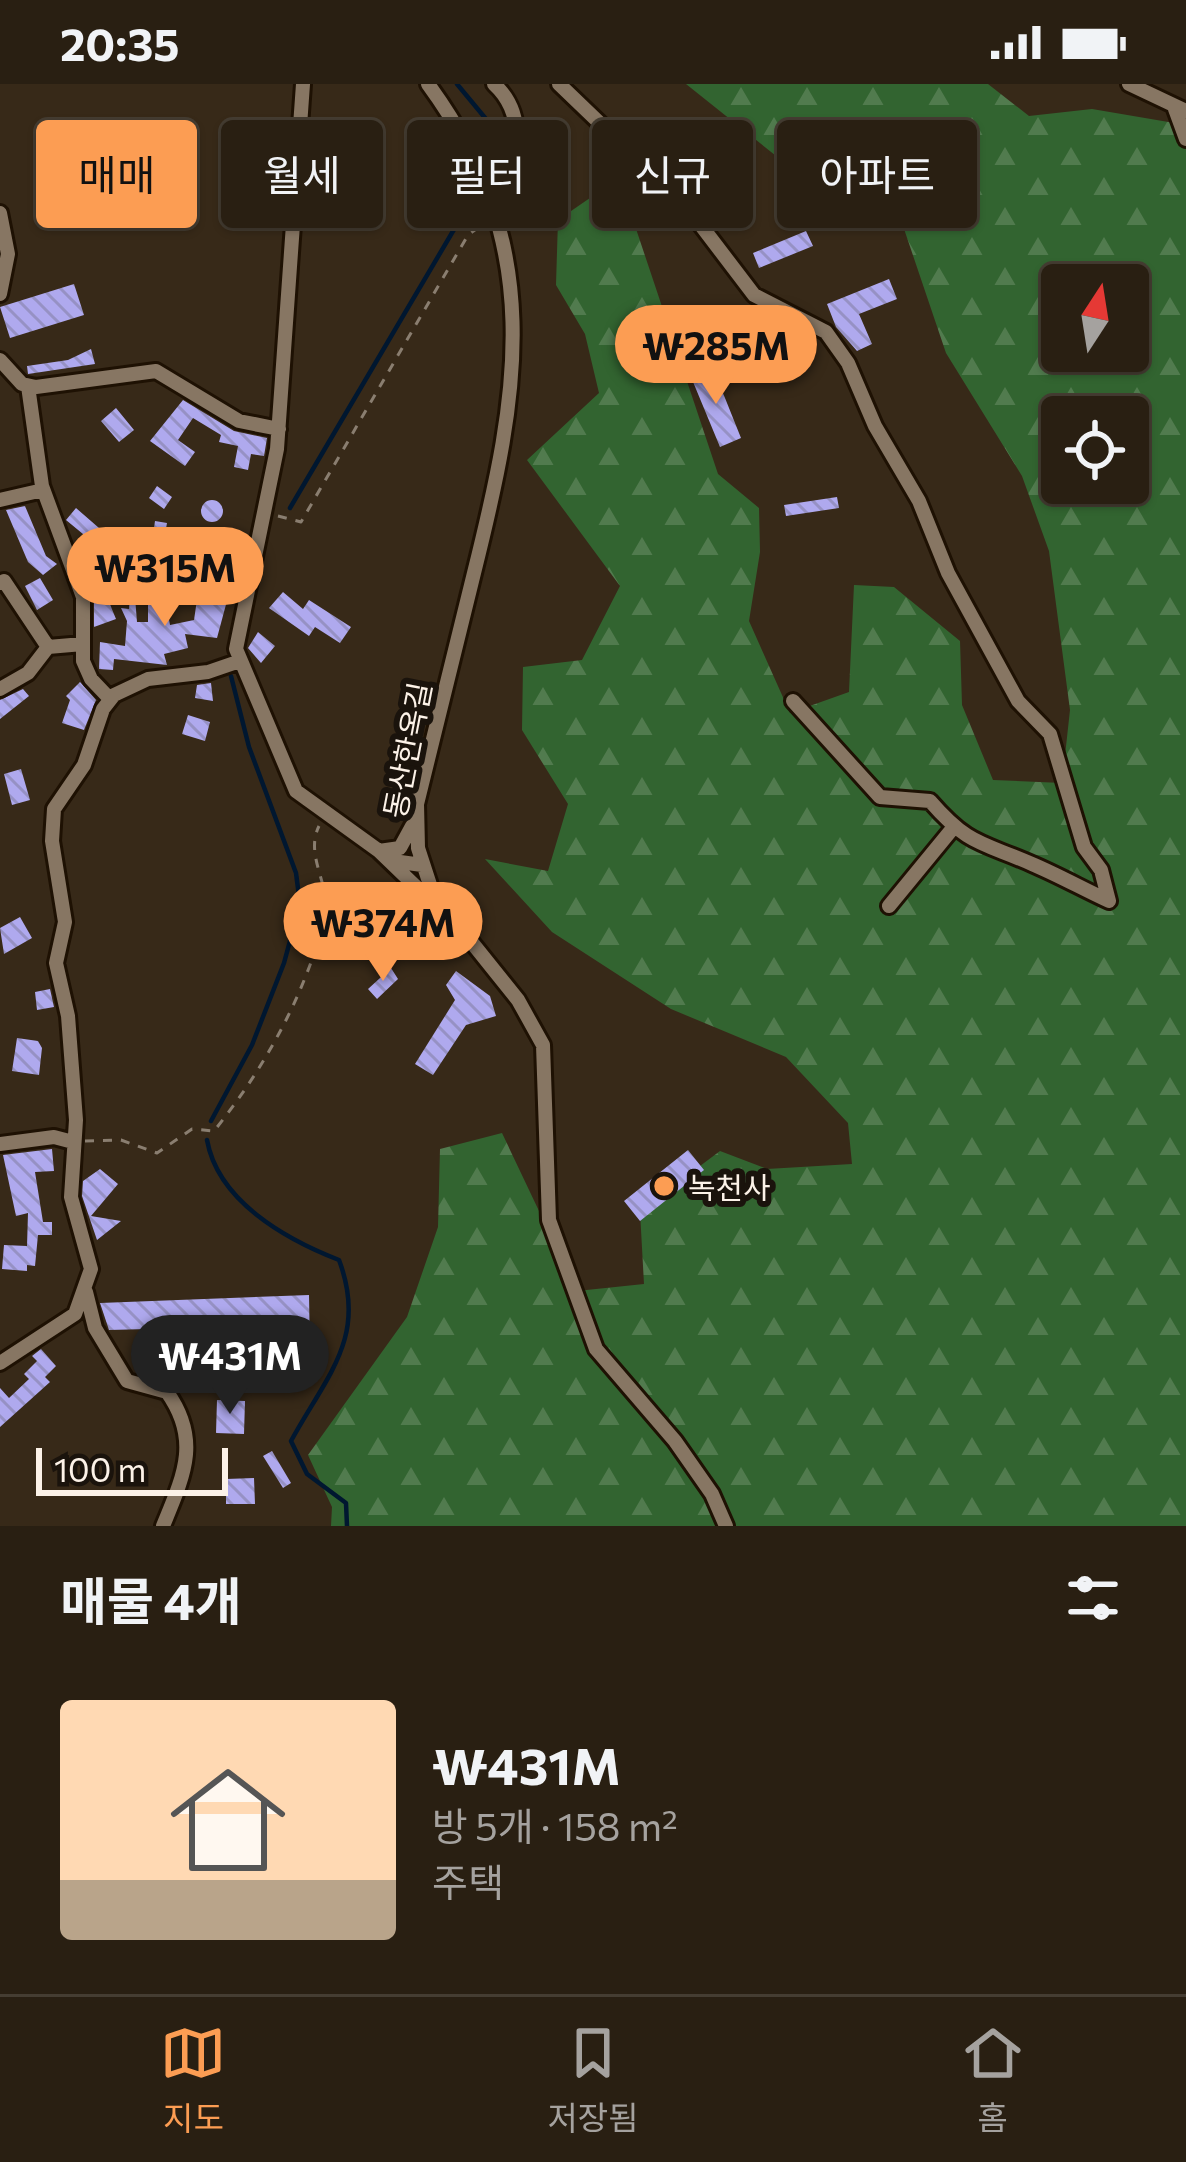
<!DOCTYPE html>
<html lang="ko">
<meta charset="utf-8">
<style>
:root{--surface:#291f12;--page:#31271b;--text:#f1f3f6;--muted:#a5a29f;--line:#453d32;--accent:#fc9d53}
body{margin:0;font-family:Commissioner,"Noto Sans KR",sans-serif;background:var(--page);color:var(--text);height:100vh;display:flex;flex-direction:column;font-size:45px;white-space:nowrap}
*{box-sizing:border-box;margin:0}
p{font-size:39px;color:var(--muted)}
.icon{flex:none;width:66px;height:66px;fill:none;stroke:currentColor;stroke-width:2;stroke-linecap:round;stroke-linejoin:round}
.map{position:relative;height:1442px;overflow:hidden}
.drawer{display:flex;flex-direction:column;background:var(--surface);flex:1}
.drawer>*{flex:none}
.guide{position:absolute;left:36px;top:36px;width:1116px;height:108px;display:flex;gap:24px}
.needle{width:78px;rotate:12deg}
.fabs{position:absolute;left:1041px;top:180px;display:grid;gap:24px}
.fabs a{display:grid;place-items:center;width:108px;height:108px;border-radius:12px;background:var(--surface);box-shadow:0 3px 9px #0004,0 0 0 3px var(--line);font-size:60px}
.scale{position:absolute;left:36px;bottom:30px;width:192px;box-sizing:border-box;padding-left:12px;border:6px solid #fcf2e8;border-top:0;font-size:33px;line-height:42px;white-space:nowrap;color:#fcf2e8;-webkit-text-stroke:9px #1a130c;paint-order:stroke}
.price{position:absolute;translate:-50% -102px;padding:0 27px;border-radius:42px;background:var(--accent);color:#111;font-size:39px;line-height:78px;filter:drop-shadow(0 3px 6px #0008)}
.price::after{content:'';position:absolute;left:50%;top:72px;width:36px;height:27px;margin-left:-18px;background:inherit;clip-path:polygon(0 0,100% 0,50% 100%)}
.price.on{background:#222;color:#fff}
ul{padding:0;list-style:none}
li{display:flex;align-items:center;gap:36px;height:300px;padding:0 60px}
li span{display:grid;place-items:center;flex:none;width:336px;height:240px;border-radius:12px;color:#555}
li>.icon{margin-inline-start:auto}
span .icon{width:144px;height:144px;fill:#fffc;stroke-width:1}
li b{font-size:51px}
h2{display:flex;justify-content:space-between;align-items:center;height:144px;padding:0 60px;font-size:51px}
.chip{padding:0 42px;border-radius:12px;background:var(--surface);box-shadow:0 3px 9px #0004,0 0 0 3px var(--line);font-size:42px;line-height:108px}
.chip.on{background:var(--accent);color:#111}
.status{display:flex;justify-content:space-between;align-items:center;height:84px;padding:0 60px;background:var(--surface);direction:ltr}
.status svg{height:33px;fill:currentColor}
.dock{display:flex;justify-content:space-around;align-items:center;height:168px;border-top:3px solid var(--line);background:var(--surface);font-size:33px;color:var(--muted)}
.dock a{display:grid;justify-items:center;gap:6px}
.dock .on{color:var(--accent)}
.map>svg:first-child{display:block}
</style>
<div class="status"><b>20:35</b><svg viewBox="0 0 49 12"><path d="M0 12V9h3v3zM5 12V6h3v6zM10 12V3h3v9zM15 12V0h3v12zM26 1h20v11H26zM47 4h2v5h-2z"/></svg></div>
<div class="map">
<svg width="1186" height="1442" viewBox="0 0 1186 1442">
<defs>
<pattern id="forest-firs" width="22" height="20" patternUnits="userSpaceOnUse" patternTransform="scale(3)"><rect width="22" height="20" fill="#326430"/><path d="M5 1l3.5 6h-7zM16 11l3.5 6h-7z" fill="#517b4e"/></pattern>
<pattern id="building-back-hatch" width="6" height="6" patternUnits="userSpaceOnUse" patternTransform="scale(3)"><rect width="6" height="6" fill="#afa9ee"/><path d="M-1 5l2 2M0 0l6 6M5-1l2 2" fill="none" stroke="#9691c4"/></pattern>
</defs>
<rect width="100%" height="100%" fill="#372918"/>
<path fill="url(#forest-firs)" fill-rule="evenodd" d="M686,0H988L1029,32L1092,25L1186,41V1442H331L332,1423L308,1371L407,1233L438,1143L440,1065L502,1049L577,1207L644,1200L640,1127L720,1067L767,1085L852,1080L848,1039L786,973L671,925L552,848L485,775L548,787L568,720L522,646L523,583L582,576L620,502L527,376L599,309L585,250L556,201L558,136L619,94L718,390L759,424L760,468L749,537L790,629L849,608L854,501L894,503L960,557L962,621L993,696L1062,699L1070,626L1049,467L1022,392L946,269L900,133L805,95ZM1062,201H1128V267H1062ZM1062,333H1128V399H1062Z"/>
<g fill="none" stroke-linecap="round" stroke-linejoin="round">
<path stroke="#001730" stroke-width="4.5" d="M457,0L486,35L494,77L484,93
M290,424L479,103
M211,1037L252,961L284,879L300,820L296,789L249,663L231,592
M207,1056C218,1117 285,1155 339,1176C368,1253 327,1291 291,1357L307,1390L346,1419L347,1442"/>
</g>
<path fill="url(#building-back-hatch)" d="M545,94L561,101L553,117L538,110Z
M806,147L813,162L759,184L753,169Z
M889,195L897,215L859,230L872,260L857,267L836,243L827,220Z
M74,200L84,231L10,254L0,223Z
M762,234L773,269L753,275L743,240Z
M91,265L95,280L28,290L27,282L68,276Z
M713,284L741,354L720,363L691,293Z
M183,316L234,347L267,354L264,372L251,370L248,386L234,383L238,362L219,358L221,351L193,334L178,356L195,368L185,382L150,357Z
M116,324L134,346L119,358L101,337Z
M157,402L172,413L164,425L149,414Z
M837,413L839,424L786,432L784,421Z
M201 427a11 11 0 1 1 22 0a11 11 0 1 1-22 0Z
M25,422L46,472L57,480L43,491L28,478L6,426Z
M76,424L99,444L89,455L66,436Z
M155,437L167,439L160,478H149Z
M207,447L231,450L228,469L218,467L219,459L206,458Z
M129,464L132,490L118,491L115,466Z
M93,479L116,535L94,543V512L84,483Z
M40,494L53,516L37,526L25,502Z
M220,496V513H228L217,554L185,550L188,564L164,570L167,581L114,575L113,586L99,585L100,558L125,562L127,537L121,524L129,525L130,513H135L137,538H148V516L165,514L170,541L194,536L199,502Z
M283,508L303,525L309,516L351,543L340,559L315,543L309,552L269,524Z
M258,548L275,562L261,579L248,564Z
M80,598L96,616L84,646L62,639L70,616L66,612Z
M211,599L213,617L195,614L197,601Z
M23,605L29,612L0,635V616Z
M188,631L210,638L205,657L182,650Z
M21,685L30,716L12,721L4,690Z
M20,833L32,854L4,870L0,844Z
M391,884L398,895L377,915L368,905Z
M456,887L490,912L496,932L466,941L433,991L415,980L455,916L446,901Z
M50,905L54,923L37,926L35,908Z
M17,954L38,957L42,964L39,991L12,987Z
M52,1065L54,1087L35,1088L43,1138H52V1151H38L35,1182L27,1181V1187L2,1185L4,1161L27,1162L28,1129L16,1132L3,1071Z
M688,1066L704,1086L640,1137L624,1117Z
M100,1085L118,1100L91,1132L121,1137L97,1156L82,1112L83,1097Z
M309,1211L310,1269H284V1258L188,1260V1244L109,1246L100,1219Z
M41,1265L56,1282L45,1293L50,1298L0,1343V1304L9,1314L29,1295L24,1290L37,1277L32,1272Z
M217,1316L245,1317L244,1350L216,1349Z
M272,1367L291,1399L283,1404L263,1372Z
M254,1394L255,1420H226V1395Z"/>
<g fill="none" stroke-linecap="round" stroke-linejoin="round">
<defs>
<path id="minor" d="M303,0L277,365L236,565L296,707L393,777L422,781
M428,0C547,162 519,309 474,489C455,566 436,643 417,720L418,764L433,810L518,916L543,961L549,1136L596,1265L675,1357L712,1410L726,1442
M559,0L687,123L754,211L826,248L848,279L875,342L919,417L948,489L1018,617L1050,650L1084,763L1101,786L1109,817C1083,805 1058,791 1032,780C982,758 969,762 930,717L880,713L793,617
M1129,0L1186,27
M1175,25L1186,55
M490,120C518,88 530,33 494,0
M0,129L8,170L0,210
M0,276L22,300L36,303L156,287L239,337L279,345
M28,302L42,402L83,513V577L91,595L110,615
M0,416L43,406
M0,499L4,497L48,563
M0,605L28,589L48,563L83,560
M412,742L400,764L379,767L436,822
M889,822L953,744
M0,1060L54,1053L73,1058
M86,1208L95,1244L127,1297L167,1308C201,1356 184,1391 163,1442
M0,1279L75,1230L91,1185L71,1113L76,1036L68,932L56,879L65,838L52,757L54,725L84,681L103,625L114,611L148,595L208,588L240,577"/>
</defs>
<use href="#minor" stroke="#1e1103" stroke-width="20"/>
<path stroke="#8a7e70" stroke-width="3" stroke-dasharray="9 9" stroke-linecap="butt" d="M278,432L301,438L468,151L483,140
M85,1057L121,1056L157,1069L192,1045L214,1047C264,985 306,910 325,832C332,803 304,772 319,742"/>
<use href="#minor" stroke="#877663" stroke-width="14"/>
</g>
<circle fill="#fc9d53" stroke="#1a130c" stroke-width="4.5" cx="664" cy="1102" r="12"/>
<g text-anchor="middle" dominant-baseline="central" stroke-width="12" stroke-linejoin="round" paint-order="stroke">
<g font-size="30" fill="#fcf2e8" stroke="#1a130c">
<text transform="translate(406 666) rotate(-79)">동산한옥길</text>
</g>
<g font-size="30" fill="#fcf2e8" stroke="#1a130c" text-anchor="start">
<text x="688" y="1102">녹천사</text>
</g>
</g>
</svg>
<div class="fabs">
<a><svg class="needle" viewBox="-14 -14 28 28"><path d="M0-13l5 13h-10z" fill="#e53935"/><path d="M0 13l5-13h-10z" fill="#a5a29f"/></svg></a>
<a><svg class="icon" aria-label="locate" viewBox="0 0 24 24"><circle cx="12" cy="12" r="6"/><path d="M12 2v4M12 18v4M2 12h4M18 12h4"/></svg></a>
</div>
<div class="scale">100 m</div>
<b class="price" style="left:716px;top:323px">₩285M</b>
<b class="price" style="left:165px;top:545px">₩315M</b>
<b class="price" style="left:383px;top:900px">₩374M</b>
<b class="price on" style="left:230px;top:1333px">₩431M</b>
<div class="guide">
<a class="chip on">매매</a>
<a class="chip">월세</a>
<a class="chip">필터</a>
<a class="chip">신규</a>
<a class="chip">아파트</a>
</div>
</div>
<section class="drawer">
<h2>매물 4개<svg class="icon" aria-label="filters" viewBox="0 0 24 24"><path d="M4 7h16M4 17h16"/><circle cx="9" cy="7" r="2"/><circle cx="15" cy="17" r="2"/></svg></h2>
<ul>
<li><span style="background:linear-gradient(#ffd9b3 75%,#b9a48a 0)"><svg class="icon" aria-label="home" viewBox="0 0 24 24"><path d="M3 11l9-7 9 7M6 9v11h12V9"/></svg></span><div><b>₩431M</b><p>방 5개 · 158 m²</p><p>주택</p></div></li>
</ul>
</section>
<nav class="dock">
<a class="on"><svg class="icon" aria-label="map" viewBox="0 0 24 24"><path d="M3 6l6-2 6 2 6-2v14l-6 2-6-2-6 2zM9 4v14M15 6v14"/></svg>지도</a>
<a><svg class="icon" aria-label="saved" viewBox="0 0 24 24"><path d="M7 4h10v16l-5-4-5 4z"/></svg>저장됨</a>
<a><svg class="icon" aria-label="home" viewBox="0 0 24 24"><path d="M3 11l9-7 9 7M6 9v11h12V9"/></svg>홈</a>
</nav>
